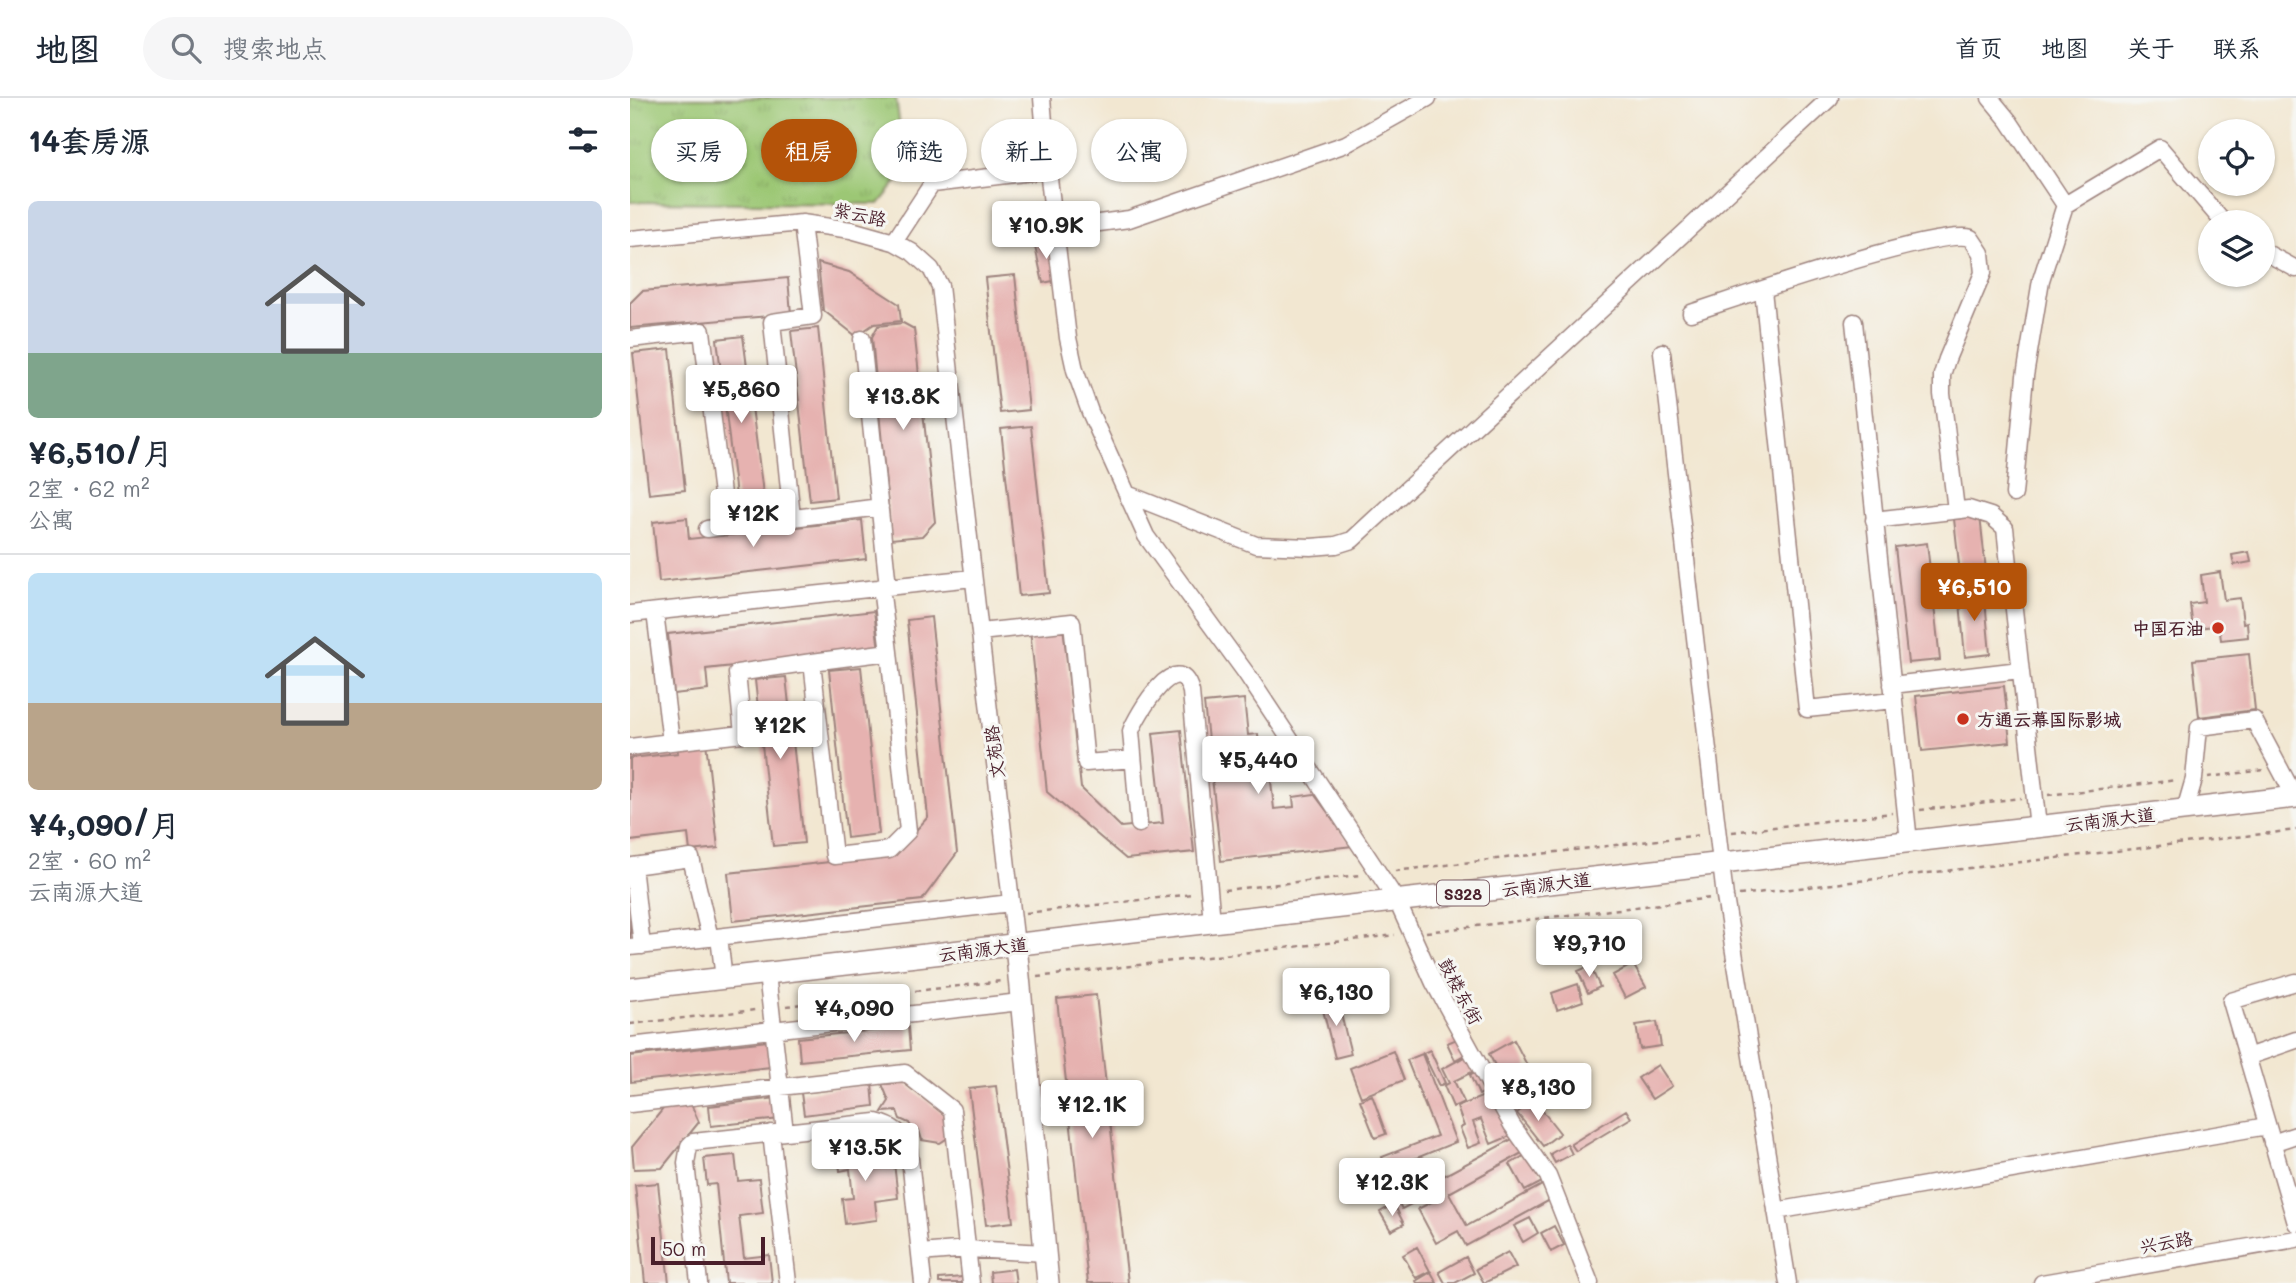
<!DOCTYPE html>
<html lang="zh">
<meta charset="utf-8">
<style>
:root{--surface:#fff;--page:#f6f6f7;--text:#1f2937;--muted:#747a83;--line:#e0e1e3;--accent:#b45309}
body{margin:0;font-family:Mali,"LXGW WenKai TC",sans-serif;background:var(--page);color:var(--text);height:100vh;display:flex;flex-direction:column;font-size:26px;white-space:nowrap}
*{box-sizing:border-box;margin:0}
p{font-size:23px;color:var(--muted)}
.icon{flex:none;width:38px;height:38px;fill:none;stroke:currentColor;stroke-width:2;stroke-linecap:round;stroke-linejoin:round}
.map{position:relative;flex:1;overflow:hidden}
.side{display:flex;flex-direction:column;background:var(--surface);width:630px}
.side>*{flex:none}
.top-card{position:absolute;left:21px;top:21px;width:665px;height:63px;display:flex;gap:14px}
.tools{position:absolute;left:1568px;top:21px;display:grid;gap:14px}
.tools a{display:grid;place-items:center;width:77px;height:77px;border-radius:50%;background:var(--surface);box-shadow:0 2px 5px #0004;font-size:35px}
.scale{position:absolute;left:21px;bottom:18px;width:114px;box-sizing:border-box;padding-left:7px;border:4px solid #4a1f2b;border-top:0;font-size:19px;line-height:24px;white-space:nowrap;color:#4a1f2b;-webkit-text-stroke:5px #f6f6f2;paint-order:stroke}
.price{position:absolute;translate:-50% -60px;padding:0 16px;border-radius:7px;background:#fff;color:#222;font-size:23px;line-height:46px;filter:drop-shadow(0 2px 4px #0008)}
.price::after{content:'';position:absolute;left:50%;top:42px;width:21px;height:16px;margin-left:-10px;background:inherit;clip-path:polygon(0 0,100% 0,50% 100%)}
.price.current{background:var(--accent);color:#fff}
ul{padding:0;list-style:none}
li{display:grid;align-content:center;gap:14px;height:371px;padding:0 28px}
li+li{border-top:2px solid var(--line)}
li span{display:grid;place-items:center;height:217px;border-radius:10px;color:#555}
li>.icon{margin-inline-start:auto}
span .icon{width:126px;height:126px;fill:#fffc;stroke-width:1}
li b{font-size:30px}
h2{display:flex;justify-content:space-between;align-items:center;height:84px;padding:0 28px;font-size:30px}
.pill{padding:0 24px;border-radius:32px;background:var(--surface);box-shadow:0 2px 5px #0004;font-size:24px;line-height:63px}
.pill.current{background:var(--accent);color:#fff}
header{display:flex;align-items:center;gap:42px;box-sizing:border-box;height:98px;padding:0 35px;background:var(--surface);border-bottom:2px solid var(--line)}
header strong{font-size:33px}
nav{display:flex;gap:38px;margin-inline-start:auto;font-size:24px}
.search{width:490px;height:63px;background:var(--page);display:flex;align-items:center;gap:18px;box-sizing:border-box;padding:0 24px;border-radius:38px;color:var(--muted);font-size:26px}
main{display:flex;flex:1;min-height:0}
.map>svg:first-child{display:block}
</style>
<header>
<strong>地图</strong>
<div class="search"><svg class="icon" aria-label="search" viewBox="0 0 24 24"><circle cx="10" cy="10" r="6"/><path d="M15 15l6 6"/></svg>搜索地点</div>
<nav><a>首页</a><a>地图</a><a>关于</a><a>联系</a></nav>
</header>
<main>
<section class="side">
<h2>14套房源<svg class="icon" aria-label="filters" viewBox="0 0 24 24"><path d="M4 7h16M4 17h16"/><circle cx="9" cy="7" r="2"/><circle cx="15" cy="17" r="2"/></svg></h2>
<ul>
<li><span style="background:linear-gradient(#c9d6e8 70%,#7fa58c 0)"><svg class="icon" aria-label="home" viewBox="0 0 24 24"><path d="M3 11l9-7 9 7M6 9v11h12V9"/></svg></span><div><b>¥6,510/月</b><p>2室 · 62 m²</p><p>公寓</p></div></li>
<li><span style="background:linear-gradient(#bfe0f5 60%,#b9a48a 0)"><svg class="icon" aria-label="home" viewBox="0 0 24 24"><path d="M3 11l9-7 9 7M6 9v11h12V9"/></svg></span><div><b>¥4,090/月</b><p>2室 · 60 m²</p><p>云南源大道</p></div></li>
</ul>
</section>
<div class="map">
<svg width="1666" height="1185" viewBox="0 0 1666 1185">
<defs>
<pattern id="park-tufts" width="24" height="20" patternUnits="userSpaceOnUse" patternTransform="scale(1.75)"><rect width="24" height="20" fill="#9cc774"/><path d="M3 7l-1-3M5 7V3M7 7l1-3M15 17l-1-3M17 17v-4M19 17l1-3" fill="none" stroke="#88aa65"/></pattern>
</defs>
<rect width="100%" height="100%" fill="#f6f6f2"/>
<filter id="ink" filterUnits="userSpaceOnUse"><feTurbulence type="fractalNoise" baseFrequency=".0143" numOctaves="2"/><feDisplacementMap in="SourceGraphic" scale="14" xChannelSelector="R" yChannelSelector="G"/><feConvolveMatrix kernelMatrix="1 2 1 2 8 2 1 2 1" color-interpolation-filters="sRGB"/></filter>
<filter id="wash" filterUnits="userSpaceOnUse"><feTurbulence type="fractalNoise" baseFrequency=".00686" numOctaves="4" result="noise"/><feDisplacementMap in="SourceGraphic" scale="28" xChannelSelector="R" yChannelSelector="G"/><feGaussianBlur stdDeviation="1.57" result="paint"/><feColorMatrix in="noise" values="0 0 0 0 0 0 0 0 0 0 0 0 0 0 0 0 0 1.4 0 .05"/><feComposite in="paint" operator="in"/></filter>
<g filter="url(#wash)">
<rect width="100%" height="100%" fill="#f2e7d1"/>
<path fill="url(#park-tufts)" stroke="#737350" stroke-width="2" d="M0,0H266L276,73L249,106L0,104Z"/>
<g id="blocks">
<path fill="#e6b2b0" d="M419,141L428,182L413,185L404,144Z
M188,165L219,174L269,206L271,223L244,226L226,238L193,212Z
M385,177L399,312L370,315L355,180Z
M158,180L161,216L0,230V205L12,193Z
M273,225L284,231L305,424L292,438L261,441L242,239L248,228Z
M188,230L206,400L180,403L161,233Z
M113,238L135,411L108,414L87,241Z
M40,251L55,392L19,396L3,255Z
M401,328L419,495L389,498L371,331Z
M1350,418L1357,482L1331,484L1324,421Z
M57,420L59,441L232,422L236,461L29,484L23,424Z
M1297,445L1310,562L1278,565L1265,449Z
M1619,454L1621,464L1604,467L1602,457Z
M1590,474L1594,502L1610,500L1613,525L1617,524L1618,539L1591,542L1589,527L1563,531L1560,506L1574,504L1571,477Z
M1354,491L1360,556L1335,559L1329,493Z
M244,513L249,552L76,571L78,592L44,596L38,536Z
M301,519L327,755L292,802L103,823L98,775L264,757L298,719L277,522Z
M433,528L451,690L491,729L533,725L523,635L551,632L564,754L496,761L417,694L400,531Z
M1619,556L1625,612L1569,619L1563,562Z
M231,569L249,736L217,740L199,572Z
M156,579L174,745L143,748L125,582Z
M1374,588L1380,644L1292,653L1286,598Z
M614,601L618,637L628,636L629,647L637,646L644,711L664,709L663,699L684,696L723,748L591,763L574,605Z
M76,644L88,750L60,753L58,736L0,743V660L48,655L47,647Z
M0,811L5,841L0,842Z
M1003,866L1016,889L995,900L983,877Z
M960,868L970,889L958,895L948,873Z
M697,874L698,882L686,883L685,876Z
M948,886L953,903L927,912L922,895Z
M466,897L498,1185H458L427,901Z
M707,900L721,956L705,960L691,904Z
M1027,924L1031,948L1010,951L1006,927Z
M278,929L280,952L170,963L168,940Z
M827,941L834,957L825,962L817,945Z
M884,942L898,969L873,983L859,956Z
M138,943L141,969L1,984L0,958Z
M800,952L815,985L809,988L793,955Z
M763,953L774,982L731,999L720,970Z
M792,956L826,1044L757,1072L752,1059L807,1038L777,962Z
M836,958L844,973L824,983L834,1004L823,1009L814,988L819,985L812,971Z
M1028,967L1042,988L1022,1001L1008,980Z
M850,974L858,993L849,997L840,977Z
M274,985L314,1016L319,1039L310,1045L292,1042L289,1032H283L279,1025L270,1021L267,1013L252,1014L259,1003L252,986Z
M242,986L244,1008L174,1017L171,995Z
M366,988L383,1124L356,1127L339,991Z
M861,995L880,1038L861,1046L851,1021L843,1024L851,1045L838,1050L830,1030L834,1028L827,1009Z
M742,997L756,1036L745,1040L730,1002Z
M147,1000L150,1021L81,1028L79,1008Z
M904,1002L930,1035L913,1048L887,1015Z
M37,1006H61L69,1024L32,1070L4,1071L2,1049Z
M996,1012L1001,1020L946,1053L941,1046Z
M884,1040L892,1055L819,1095L837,1128L912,1087L920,1102L836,1148L828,1133L806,1145L788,1111L813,1098L804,1083Z
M238,1044L241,1068L264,1065L268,1100L245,1103L247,1122L215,1126L212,1101L223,1100L220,1071L210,1073L207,1047Z
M937,1046L942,1056L925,1065L920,1056Z
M899,1055L914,1083L895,1093L880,1066Z
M105,1057L108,1083L129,1081L133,1115L109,1118L114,1160L139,1157L142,1185H96L86,1086L77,1087L74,1060Z
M796,1075L806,1093L772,1111L762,1094Z
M28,1085L39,1185H15L5,1087Z
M764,1106L774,1126L761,1133L750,1114Z
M900,1120L908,1135L893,1144L884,1128Z
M924,1128L934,1147L921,1154L911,1135Z
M787,1149L800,1173L786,1180L773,1157Z
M878,1154L886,1169L854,1185L846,1171Z
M836,1159L844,1175L825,1185H815L809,1174Z
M384,1171L386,1185H361L360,1174Z
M801,1174L807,1185H787L786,1183Z
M332,1179L333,1185H309V1181Z"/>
</g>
</g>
<g filter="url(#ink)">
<use href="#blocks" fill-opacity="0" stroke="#9e837e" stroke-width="2"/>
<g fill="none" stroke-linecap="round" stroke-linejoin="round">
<defs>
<path id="minor" d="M412,0L418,72
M1360,0L1379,23L1435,107L1530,50L1593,124
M424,131L499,121L716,46L798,0
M0,141L172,125L221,132L264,144L282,154L301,171L310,188L386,847
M264,144L302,86L418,72L438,240L445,272L460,314L516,438L616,575L767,803L804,885L882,1027L918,1078L960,1185
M1633,153L1666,171
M1133,192L1177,611L1264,602
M1061,215C1104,201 1309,129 1341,140L1351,155L1353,175L1317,261L1312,277V296L1326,412
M1224,224L1279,744
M0,241L72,233L96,429
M232,241L258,489
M1032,254L1095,799L1158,1185
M497,396L626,447L681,449L706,447L722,442L1200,0
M1384,396L1395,278L1411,182L1435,107
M162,420L142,224L183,218L172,125
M1244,422L1339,411L1361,418L1375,430L1408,729
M77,431L250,409
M251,489L259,554
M25,514L41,644L113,636L107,575L182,564L204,758L259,752L278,733L259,554L182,564
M0,516L343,480
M350,534L442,524L456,665L503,661
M1262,587L1390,572
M0,649L41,644
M1555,712L1564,681L1569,629L1624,622L1665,699
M509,726L501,633C507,617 548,546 561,594L582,824
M89,839L94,881
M12,848L3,768L61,760L80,840
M0,849L381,805
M137,876L155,1034
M1666,884L1601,903L1666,1125
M0,948L390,904
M1617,959L1666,942
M0,1006L275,975L322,1012L341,1185
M141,1035L158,1185
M1642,1045L1666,1037
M1146,1113L1637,1028
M290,1155L338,1151L416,1155
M69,1185L56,1065L59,1048L63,1044L246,1024C263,1028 272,1035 279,1051L293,1185
M1412,1185L1666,1141"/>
<path id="major" d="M386,847L418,1185
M0,891L1666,699"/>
</defs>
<use href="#minor" stroke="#9e837e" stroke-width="19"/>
<use href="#major" stroke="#9e837e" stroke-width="24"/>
<path stroke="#9e837e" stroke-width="2.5" stroke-dasharray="5 5" stroke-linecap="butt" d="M1578,679L1634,672
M1418,697L1547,682
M1290,712L1391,700
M1102,734L1262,715
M765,773L1071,737
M594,792L730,777
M1109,797L1666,732
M396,815L563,796
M796,834L1081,800
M407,879L765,837
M156,908L372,883
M0,926L125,912"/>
<use href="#minor" stroke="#fff" stroke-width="16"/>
<use href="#major" stroke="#fff" stroke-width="21"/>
</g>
</g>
<g fill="#c8321e" stroke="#f6f6f2" stroke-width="2.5">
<circle cx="1588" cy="530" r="7"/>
<circle cx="1333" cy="621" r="7"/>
</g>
<g text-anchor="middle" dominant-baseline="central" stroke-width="6" stroke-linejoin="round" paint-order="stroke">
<rect fill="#f6f6f2" stroke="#7e6067" stroke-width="2" x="807" y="782.5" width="52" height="25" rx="5"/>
<g font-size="16" font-weight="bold" fill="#4a1f2b">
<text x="833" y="795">S328</text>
</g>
<g font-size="18" fill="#4a1f2b" stroke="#f6f6f2">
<text transform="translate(230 116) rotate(12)">紫云路</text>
<text transform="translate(364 654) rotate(-97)">文苑路</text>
<text transform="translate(1480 721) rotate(-7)">云南源大道</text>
<text transform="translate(916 786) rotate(-7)">云南源大道</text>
<text transform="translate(353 851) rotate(-7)">云南源大道</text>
<text transform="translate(831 893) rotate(62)">鼓楼东街</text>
<text transform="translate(1536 1144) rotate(-10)">兴云路</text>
</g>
<g font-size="18" font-weight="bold" fill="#4a1f2b" stroke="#f6f6f2" text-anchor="end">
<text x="1574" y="530">中国石油</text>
<text x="1347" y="621" text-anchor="start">方通云幕国际影城</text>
</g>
</g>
</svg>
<div class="tools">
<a><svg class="icon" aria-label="locate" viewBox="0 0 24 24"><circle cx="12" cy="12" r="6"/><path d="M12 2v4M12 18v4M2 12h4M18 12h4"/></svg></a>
<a><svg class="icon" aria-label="layers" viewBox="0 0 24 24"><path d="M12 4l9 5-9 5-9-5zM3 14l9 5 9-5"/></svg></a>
</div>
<div class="scale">50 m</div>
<b class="price" style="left:416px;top:163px">¥10.9K</b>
<b class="price" style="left:111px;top:327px">¥5,860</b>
<b class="price" style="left:273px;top:334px">¥13.8K</b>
<b class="price" style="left:123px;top:451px">¥12K</b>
<b class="price current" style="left:1344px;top:525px">¥6,510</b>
<b class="price" style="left:150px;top:663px">¥12K</b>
<b class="price" style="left:628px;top:698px">¥5,440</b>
<b class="price" style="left:959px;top:881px">¥9,710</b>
<b class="price" style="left:706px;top:930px">¥6,130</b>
<b class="price" style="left:224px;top:946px">¥4,090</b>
<b class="price" style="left:908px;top:1025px">¥8,130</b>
<b class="price" style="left:462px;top:1042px">¥12.1K</b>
<b class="price" style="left:235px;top:1085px">¥13.5K</b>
<b class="price" style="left:762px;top:1120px">¥12.3K</b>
<div class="top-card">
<a class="pill">买房</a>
<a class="pill current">租房</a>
<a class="pill">筛选</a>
<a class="pill">新上</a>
<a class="pill">公寓</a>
</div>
</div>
</main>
